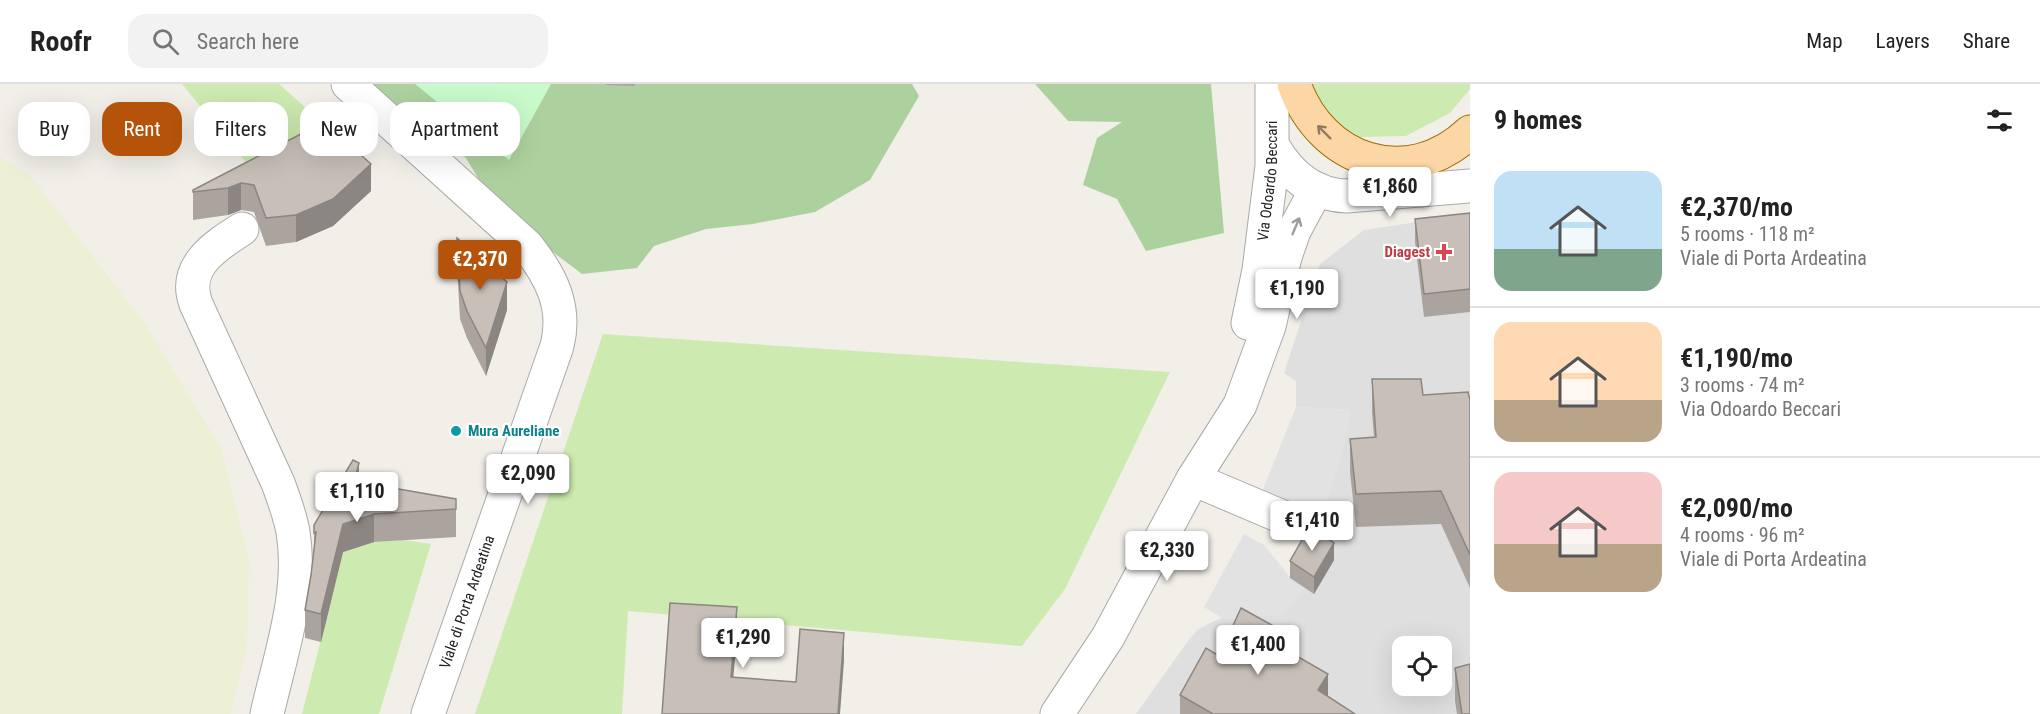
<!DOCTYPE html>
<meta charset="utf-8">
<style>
:root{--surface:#fff;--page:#f2f2f2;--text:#222;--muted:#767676;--line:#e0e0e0;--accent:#b45309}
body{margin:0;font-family:"Roboto Condensed",sans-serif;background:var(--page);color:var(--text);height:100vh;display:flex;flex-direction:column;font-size:22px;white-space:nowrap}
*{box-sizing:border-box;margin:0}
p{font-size:20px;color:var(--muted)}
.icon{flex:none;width:33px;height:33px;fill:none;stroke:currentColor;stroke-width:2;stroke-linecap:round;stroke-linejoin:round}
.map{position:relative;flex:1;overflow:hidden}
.drawer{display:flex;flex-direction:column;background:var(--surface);width:570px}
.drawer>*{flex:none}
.guide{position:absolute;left:18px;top:18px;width:570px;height:54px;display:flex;gap:12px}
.fabs{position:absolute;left:1392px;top:552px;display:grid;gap:12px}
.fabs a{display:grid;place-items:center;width:60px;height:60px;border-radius:12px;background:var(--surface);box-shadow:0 6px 24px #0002;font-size:30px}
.price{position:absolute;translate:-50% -51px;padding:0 14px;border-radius:6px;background:#fff;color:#222;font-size:20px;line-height:39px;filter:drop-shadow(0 2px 3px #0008)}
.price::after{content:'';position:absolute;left:50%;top:36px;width:18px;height:14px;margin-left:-9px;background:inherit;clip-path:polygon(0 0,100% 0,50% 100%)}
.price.active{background:var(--accent);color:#fff}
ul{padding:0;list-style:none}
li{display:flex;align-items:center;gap:18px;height:150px;padding:0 24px}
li+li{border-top:2px solid var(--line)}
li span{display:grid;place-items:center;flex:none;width:168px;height:120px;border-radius:18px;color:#555}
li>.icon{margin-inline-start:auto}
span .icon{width:72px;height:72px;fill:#fffc;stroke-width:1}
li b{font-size:26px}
h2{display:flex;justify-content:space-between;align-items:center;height:72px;padding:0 24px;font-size:26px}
.chip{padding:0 21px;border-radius:18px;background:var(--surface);box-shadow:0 6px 24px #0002;font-size:21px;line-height:54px}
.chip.active{background:var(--accent);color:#fff}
header{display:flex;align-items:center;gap:36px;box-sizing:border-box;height:84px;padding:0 30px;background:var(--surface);border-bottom:2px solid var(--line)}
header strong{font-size:28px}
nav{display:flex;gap:33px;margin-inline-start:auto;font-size:21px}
.search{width:420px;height:54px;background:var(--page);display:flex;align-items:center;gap:15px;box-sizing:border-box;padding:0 21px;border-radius:18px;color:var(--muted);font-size:22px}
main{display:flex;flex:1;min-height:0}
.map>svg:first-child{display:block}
</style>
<header>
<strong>Roofr</strong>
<div class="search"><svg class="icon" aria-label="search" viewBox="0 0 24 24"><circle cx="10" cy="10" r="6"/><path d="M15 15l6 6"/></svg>Search here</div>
<nav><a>Map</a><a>Layers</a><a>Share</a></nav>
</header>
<main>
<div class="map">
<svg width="1470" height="630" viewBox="0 0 1470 630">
<rect width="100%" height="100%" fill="#f2efe9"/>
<path fill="#e0dfdf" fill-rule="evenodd" d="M1470,130V630H1136L1188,557L1197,546L1210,539L1222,534L1279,531L1305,504L1290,494L1297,467L1314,436L1320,438L1350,326L1296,323V297L1284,289L1320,180L1364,146ZM1402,562H1442V602H1402Z"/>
<path fill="#eef0d5" d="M0,73L30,91L147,243L222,366L249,477L247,561L231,630H0Z"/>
<path fill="#cdebb0" d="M182,0H279L333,48L252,86Z
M1308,0H1470V5L1450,29L1406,52L1360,53L1328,34Z
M603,250L1170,288L1065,505L1022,562L628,527L622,630H475Z
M404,456L431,460L379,630H302L343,468L374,458Z"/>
<path fill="#add19e" d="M369,0H912L919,12L870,96L815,128L753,140L706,145L654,162L637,184L582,190L497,126L466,74L414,38Z
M1035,0H1211L1224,149L1146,167L1117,115L1083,101L1097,54L1122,38L1068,37Z"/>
<path fill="#c8facc" d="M415,0H551L509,76Z"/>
<path fill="#e2e2e2" d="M1296,323L1351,326L1345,359L1320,438L1262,408Z
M1244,450L1264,461L1290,493L1305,504L1291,522L1279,531L1222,534L1204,523Z"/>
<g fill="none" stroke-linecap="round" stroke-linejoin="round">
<defs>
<g id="minor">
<path d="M348,0L527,162C551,192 567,223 557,262L428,630"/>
<path d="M1274,64C1290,91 1313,111 1346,112L1470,102"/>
<path d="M242,145C215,162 182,183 196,220L278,399C284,415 290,431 293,448C303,508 280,572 267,630"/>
<path id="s1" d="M1248,239L1259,186L1272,82V0"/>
<path d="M1193,395L1285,434"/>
<path d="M1057,630L1108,553L1193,395L1240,321L1269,242L1285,173L1294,147L1316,106"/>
</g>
<path id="major" d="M1294,0C1321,78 1408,107 1470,48"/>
</defs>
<use href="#minor" stroke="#a9a9a9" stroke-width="35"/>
<use href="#major" stroke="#a06b00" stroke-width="35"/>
<use href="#minor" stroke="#fff" stroke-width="33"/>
<use href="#major" stroke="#fcd6a4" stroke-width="33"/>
</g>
<path fill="#aba49e" d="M606,0H635V2L606,1Z
M324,38L371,107L333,142L296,158L266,162L254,128L241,126L228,131L193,136V106Z
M1470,129V228L1424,233L1415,158V135Z
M457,154L507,226L486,292L467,254L460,235L457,182Z
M1372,295L1423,311L1470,316V504L1441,440L1356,443L1350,388V355L1374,353L1372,329Z
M359,406L456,415V453L374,458L343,468L321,558L305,554V526L311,491L314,465V441Z
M1334,476L1314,510L1290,494V477Z
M1288,567L1328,612L1355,630H1180V611L1219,572Z
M1455,584L1470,630H1457L1455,617Z"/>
<path fill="#8b8681" d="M371,80V107L333,142L296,158V131Z
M241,99V126L228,131V104Z
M507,198V226L486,292V264Z
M359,379V407H352Z
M374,430V458L343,468L321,558V530L343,440Z
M1334,459V476L1314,510V493Z
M737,523V551L731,621V593Z
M844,549V577L840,630H838Z
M1288,550V584L1281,563Z
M1328,590V623L1318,606Z"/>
<path fill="#c7bfb8" stroke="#8b8681" stroke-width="1.5" d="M324,38L371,80L333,115L296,131L266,134L254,101L241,99L228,104L193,108V106Z
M1470,129V205L1424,210L1415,135Z
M457,154L507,198L486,264L467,227L460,207Z
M1372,295H1421L1423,311L1468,308L1470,316V471L1441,407L1356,410L1350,355L1376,353Z
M353,376L359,379L352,407L387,403L456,415V425L374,430L343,440L321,530L305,526L311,491L316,448L314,449V441Z
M1310,442L1334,459L1314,493L1290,477Z
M670,519L737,523L731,593L796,598L800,545L844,549L838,630H662Z
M1241,524L1288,550L1281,563L1328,590L1318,606L1355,630H1213L1180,611L1206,564L1219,572Z
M1470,580V630H1462L1455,584Z"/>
<defs><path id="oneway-shaft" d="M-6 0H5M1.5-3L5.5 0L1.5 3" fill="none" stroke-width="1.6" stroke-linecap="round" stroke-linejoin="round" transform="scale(1.5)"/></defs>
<use stroke="#8f7c63" href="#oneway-shaft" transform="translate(1324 48) rotate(-135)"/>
<use stroke="#9c9c9c" href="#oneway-shaft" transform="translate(1296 142) rotate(-67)"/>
<path fill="#e0444e" stroke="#fff" stroke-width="2" d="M1441 159h6v6h6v6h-6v6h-6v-6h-6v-6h6z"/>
<circle fill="#0f9aa8" stroke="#fff" stroke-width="2" cx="456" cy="347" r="6"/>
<g text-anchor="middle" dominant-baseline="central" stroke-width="4.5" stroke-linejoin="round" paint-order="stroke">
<g font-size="15" fill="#222" stroke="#fff">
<text stroke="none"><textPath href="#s1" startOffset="144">Via Odoardo Beccari</textPath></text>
<text transform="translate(467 518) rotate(-71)">Viale di Porta Ardeatina</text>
</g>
<g font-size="15" font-weight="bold" fill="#be3a42" stroke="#fff" text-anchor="end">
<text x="1430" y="168">Diagest</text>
</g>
<g font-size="15" font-weight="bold" fill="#0d838f" stroke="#fff" text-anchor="start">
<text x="468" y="347">Mura Aureliane</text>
</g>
</g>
</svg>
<div class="fabs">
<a><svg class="icon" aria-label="locate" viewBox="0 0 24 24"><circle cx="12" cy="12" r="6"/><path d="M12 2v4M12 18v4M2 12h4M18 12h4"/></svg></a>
</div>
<b class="price" style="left:1390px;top:134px">€1,860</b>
<b class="price active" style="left:480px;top:207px">€2,370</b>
<b class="price" style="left:1297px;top:236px">€1,190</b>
<b class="price" style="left:528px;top:421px">€2,090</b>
<b class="price" style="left:357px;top:439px">€1,110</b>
<b class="price" style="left:1312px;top:468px">€1,410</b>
<b class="price" style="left:1167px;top:498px">€2,330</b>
<b class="price" style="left:743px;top:585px">€1,290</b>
<b class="price" style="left:1258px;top:592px">€1,400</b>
<div class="guide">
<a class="chip">Buy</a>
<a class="chip active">Rent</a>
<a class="chip">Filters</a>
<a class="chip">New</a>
<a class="chip">Apartment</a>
</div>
</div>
<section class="drawer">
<h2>9 homes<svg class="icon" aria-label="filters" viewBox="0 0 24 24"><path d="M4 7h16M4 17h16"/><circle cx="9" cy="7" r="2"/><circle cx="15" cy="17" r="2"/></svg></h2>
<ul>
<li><span style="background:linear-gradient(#bfe0f5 65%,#7fa58c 0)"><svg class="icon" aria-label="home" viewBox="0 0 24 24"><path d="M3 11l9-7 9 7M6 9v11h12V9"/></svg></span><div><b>€2,370/mo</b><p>5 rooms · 118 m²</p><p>Viale di Porta Ardeatina</p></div></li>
<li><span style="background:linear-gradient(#ffd9b3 65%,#b9a48a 0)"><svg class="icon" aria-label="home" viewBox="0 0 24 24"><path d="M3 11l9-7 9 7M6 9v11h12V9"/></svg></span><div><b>€1,190/mo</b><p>3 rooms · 74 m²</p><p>Via Odoardo Beccari</p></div></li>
<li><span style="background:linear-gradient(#f6c9c9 60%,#b9a48a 0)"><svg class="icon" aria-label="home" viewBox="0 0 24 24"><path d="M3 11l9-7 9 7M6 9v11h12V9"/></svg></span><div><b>€2,090/mo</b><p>4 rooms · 96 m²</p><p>Viale di Porta Ardeatina</p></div></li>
</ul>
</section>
</main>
